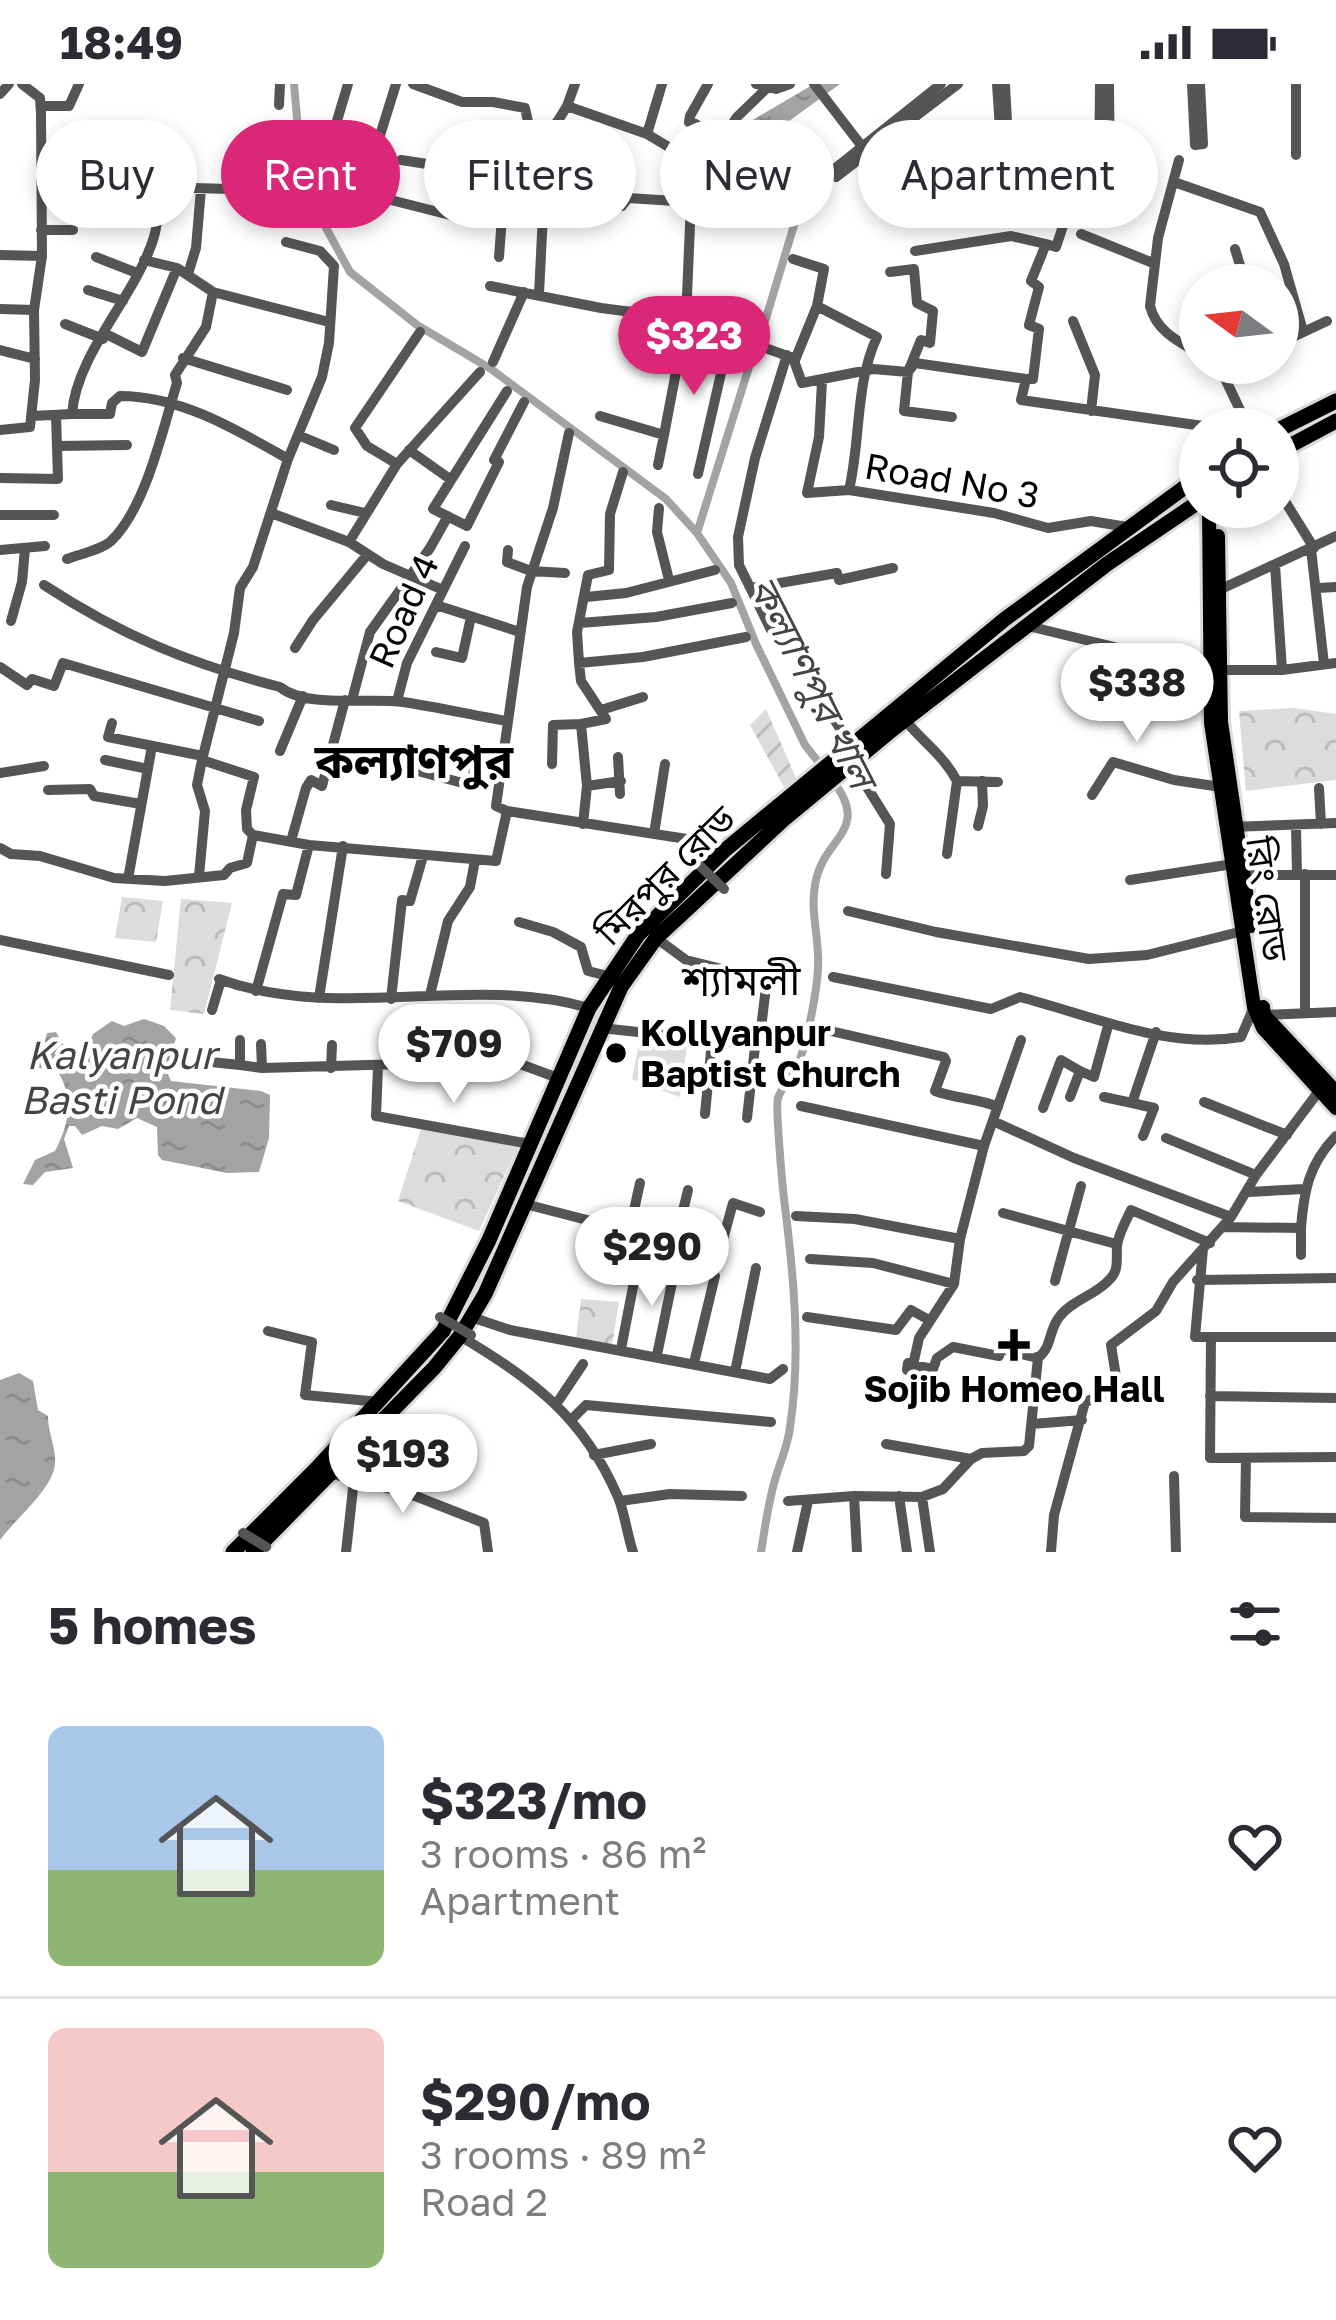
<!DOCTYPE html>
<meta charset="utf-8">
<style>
:root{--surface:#fff;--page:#f2f2f3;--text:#2b2b33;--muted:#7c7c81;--line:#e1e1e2;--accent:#db2777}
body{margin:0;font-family:"Golos Text","Noto Sans Bengali",sans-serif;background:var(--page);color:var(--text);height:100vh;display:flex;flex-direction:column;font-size:45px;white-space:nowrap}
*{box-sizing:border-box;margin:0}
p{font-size:39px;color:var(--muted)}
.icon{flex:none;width:66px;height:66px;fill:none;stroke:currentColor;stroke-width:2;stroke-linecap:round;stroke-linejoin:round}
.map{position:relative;height:1468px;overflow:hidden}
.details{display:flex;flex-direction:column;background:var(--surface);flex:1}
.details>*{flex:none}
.top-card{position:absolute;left:36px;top:36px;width:1266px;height:108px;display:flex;gap:24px}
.needle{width:78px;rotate:285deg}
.fabs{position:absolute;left:1179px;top:180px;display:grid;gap:24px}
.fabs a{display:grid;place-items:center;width:120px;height:120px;border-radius:50%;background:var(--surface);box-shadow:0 6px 18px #0003;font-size:60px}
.price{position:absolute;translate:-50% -102px;padding:0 27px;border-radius:42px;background:#fff;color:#222;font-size:39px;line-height:78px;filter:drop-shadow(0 3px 6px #0008)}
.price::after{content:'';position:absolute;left:50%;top:72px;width:36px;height:27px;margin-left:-18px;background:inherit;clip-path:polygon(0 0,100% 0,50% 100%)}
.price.on{background:var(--accent);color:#fff}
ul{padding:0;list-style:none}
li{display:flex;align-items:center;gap:36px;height:300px;padding:0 48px}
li+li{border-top:3px solid var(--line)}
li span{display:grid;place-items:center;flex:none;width:336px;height:240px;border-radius:18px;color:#555}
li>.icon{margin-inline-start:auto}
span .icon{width:144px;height:144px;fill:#fffc;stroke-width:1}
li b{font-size:51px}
h2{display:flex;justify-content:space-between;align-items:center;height:144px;padding:0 48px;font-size:51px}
.pill{padding:0 42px;border-radius:54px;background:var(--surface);box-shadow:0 6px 18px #0003;font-size:42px;line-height:108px}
.pill.on{background:var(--accent);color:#fff}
.status{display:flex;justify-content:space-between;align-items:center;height:84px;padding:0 60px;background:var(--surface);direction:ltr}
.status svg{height:33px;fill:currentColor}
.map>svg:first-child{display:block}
</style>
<div class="status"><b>18:49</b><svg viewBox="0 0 49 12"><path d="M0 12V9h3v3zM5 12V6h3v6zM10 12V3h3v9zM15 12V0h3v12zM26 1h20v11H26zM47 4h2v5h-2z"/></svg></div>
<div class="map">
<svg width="1336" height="1468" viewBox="0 0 1336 1468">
<defs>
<pattern id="forest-crowns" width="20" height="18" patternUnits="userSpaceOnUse" patternTransform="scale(3)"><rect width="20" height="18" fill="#dcdcdc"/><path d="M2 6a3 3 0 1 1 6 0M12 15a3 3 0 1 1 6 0" fill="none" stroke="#bbb"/></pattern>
<pattern id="garden-furrows" width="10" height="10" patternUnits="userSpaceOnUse" patternTransform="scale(3)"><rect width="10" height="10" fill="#dcdcdc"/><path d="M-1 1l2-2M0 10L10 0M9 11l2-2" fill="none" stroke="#bbb"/></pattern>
<pattern id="water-ripples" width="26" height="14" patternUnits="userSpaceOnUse" patternTransform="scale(3)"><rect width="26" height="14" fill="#a3a3a3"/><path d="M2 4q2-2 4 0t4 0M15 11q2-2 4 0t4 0" fill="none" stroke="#8b8b8b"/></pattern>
</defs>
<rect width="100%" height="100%" fill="#fff"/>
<path fill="url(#forest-crowns)" d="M1295,624L1336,630V696L1246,707L1239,627Z
M122,813L163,817L156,858L115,854Z
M181,815L232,819L204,930L170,926Z
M640,955L687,962L680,1013L632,995Z
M422,1042L519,1060L479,1147L398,1117Z
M581,1215L619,1218L612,1261L576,1255Z"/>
<path fill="url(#garden-furrows)" d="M766,625L796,694L784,703L750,641Z"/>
<path fill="url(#water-ripples)" d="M814,0H840L763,56L758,65L761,73L753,79L736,58L751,37Z
M144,935L164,942L176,954L167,988L171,997L261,1007L270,1011L269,1054L259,1088L227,1089L162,1076L158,1071L157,1043L137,1034L118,1045L102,1042L82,1051L75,1042H69L64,1055L73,1084L45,1088L33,1101L23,1100L35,1076L55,1067C69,1041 74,1014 58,988L36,983L34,973L43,965L47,949L56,948L63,960L73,967L89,961L93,950L112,937L124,942Z
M19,1289L33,1297L38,1326L48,1332C48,1349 56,1363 55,1379C54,1404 16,1434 0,1456V1296Z"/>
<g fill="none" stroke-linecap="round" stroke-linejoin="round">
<path stroke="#a3a3a3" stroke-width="8" d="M294,0L301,78L319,131L350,188L417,241L491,285L666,415L697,449L731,499L756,560L805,661L824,685
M751,69L798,128L760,254
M697,449L754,267
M761,1468C765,1444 768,1419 775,1396C780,1378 788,1362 790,1343C801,1272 794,1194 785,1123C783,1108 775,1022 778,1014C782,1002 792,993 797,982C807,961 817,907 818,884C820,857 810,829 815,801C822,753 872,748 833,697"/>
<defs>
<path id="major" d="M1209,423L1211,639L1254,923L1263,944L1336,1024
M1218,452L1221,638L1251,842
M1263,923L1264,931L1336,1008"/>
<path id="highway" d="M1278,346L1336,317
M1278,368L1336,337
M233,1468L317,1384L443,1247L489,1156L589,924L638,851L725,766L1005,535L1200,392
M253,1468L434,1284L460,1252L485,1210L621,903L656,854L783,736L893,645L1107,480L1200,417"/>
</defs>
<use href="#major" stroke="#dbdbdb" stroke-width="20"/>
<use href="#highway" stroke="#dbdbdb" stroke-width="21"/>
<path stroke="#555" stroke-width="10" d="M413,0L462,18H493L525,24L534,65
M575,0L567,22L647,50
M662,0L647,50L677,68L691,118L686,235L793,274L802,299L873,285L908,288L915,279L1026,295L1021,316L1224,345
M756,0L776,5L790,0
M814,0L864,65
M997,0L1002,76H1009L1005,0
M1100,0L1099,101L1110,100L1109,0
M1192,0L1195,61L1203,60L1200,0
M0,10L9,0
M279,21L280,0
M41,22H69L79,0
M725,53L771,109
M693,54L721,57L737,33L767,4
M1296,71V0
M679,75L687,72L696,40L689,38L690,32L708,0
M401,76C476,88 525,97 567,22
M1179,76L1158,154L1150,222C1156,247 1179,258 1200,270
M372,77L396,0
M832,87L836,93L958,0
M832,87L941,0
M1174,98L1260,128L1284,180L1303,247
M686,99L757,92
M158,103L264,106L318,100L348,0
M383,114L454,132L502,133L499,173L502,133L622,122L628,114L691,118
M41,146H73
M1081,150L1153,179
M1235,165L1246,201
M915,167L1011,152L1046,160
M0,171L42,172
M96,173L137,189
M793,175L824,185L817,222L795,276
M144,176L177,184L213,208L329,238
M890,188L914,185L917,219L933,227L930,259L921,256L908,288L904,327L952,333
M188,190L196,164L201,105
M490,202L601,224L686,235L664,351L600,332
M88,206L123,217
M539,210L543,130
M817,222L877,253C855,300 861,355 849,406
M0,225L34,226
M1073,237L1095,291L1091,327
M65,240L103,255
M106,250L142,268L177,184
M1278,260L1327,237
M0,266L35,275
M787,271L755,374L738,453L739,481L771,546L785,545L793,553L822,616L851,662
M183,274L287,306
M493,278L524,208
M1214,279L1221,286L1238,279
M1221,286L1249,345
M1026,295H1033L1039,245L1029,241L1039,203L1031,197L1046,160L1056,163L1073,112
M822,298L819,353L807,409L849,406L994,429L1048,444L1091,437L1127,443
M507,307L433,425L467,442L499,378L494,376L524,318
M72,330H110L112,319L120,312C181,312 237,346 288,375
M32,332L72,330C76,270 136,212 154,153C161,128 158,94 160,68
M0,346L30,343L35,296L34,226L42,172L41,30L40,14L22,0
M298,351L334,366
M58,362L127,361
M409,366L450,395
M397,380L367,362L355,344L420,248
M658,381L664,351
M698,390L730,250
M0,394L58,395L56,331
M1278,406L1314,464
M331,421L365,429
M659,424L657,448L669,496
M271,429L349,458L383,480L443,506
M0,431H54
M349,458L397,380L480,288
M1311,465L1324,580
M0,466L45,462
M508,466L507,478L531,487L565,489
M67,475C80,470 101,466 111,457C146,424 163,344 177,299L175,291L206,243L213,208
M1275,481L1282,586
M44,501C122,552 191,580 280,603C307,625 369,613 403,618C437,623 472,631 507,637
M751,504L837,489L839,496L893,484
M1318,504L1336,503
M1219,506L1336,452
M586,513L626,509L715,486
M436,521L520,548
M11,537L22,498L25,465
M580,539L656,533L732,519
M1028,542L1209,586H1282L1336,579
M295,564L313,536L367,471
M436,568L462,574L471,533
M579,579L643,573L746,553
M0,583L27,601L32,595L54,602L63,579L259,637
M352,616L370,548L430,464L448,432
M397,617L407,579L465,462
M601,626L643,613
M905,636C923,658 944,672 957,697
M112,639L108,653L203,672
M280,667L303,612
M618,673L620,710
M105,676L148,685
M202,676L254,693L246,726L247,745L253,751
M388,679L470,701L476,681L499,683
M852,679L890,740L886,790
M552,680L553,641L581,640
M0,689L44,682
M957,697L998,698
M587,702L621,697
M1319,704L1321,740
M48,706L90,705L94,712L141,720
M1092,711L1113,678L1174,696L1221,703
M507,727L496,722L527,503L553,424L569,349
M583,740L587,702L581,640L606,635L581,597L579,579L577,548L588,491L609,486L610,430L623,388
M978,742L983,722L982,697
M1296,742L1297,791
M1230,743L1336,739
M654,750L665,680
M253,751L309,761L496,777L507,727L706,758L725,766
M291,757L306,704L311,696L322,702L345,616
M0,764L11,770L40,772L114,794L165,797L224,791L230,784L247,779L253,751
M947,770L957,697
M1244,791H1336
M199,792L205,727L197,701L202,676L234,549L240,504L253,483L288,375L322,293L329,259L334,182L320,167L286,158
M128,795L152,662
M1130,796L1233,780
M848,827L936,848L1089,875L1147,871L1243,847
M519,838L553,848L581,863L588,887L608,892
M0,856L169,891
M833,893L991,925L1020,913C1090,931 1166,966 1241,953L1254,923
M219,895C339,939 468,889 589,924
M256,907L283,810L296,811L309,761
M430,911L448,837L470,803L475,776
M319,914L343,762
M391,915L402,816L410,817L423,772
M212,926L221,896
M1305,928V790
M1264,931L1336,928
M601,944L759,961L766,903L762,895L686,876L656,854
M822,945L944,973L946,977L935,1007C957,1015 977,1014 998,1023
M240,956V981L262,984L512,977L558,994
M261,960L262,984
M201,977L240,981
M378,983L376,1032L530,1060
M331,984L332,961
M1070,1013L1080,987L1094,993L1108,942
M1104,1013L1132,1019L1156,948
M1204,1018L1287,1051
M1132,1019L1154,1024L1143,1052
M801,1022L984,1062
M1043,1024L1061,976L1080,987
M705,1030L712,957
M747,1034L755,963
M993,1037L1074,1074L1231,1133
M1166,1054L1256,1091
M1249,1108L1304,1105
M525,1120L719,1170L733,1119L760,1128
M1003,1129L1116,1160
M796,1132L855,1135L960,1155
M1222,1143L1301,1144V1171
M1301,1144C1304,1106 1309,1080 1336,1052
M629,1149L640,1099
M675,1160L688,1106
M1203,1165L1195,1253H1336
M810,1175L873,1179L954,1200
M1197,1196L1336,1194
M1055,1197L1081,1102
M471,1233L510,1246L770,1295L783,1285
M807,1233L896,1246L911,1226L929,1236
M268,1247L312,1258L305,1311L380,1318
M460,1252C533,1296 583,1332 618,1413C625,1430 627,1450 633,1468
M1211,1253L1210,1374L1336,1373
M621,1265L638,1177
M657,1271L673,1194
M694,1279L715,1192
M913,1281L933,1285L937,1274L953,1263L999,1272L1000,1265L1038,1274
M907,1286L908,1279L913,1281L919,1254L954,1200L960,1155L984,1062L1021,956
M735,1288L756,1184
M1210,1312L1336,1314
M557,1319L583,1280
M572,1335L586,1321L771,1338
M1032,1340L1082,1336
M886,1360L971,1375
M594,1371L651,1360
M1246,1374L1245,1433L1336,1434
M329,1389L410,1410L484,1439L488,1468
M1174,1392L1176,1468
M854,1412L857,1468
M899,1412L907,1468
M922,1413L930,1468
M620,1417L670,1410L742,1412
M788,1417L854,1412L922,1413L943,1405L971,1375L982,1369L1024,1367L1029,1362L1038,1274C1053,1262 1048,1246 1060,1232C1073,1216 1093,1212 1107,1198C1120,1187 1116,1177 1117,1162C1118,1151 1126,1137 1131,1126L1210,1159
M346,1468L354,1396
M797,1468L808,1417
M1051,1468L1054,1431L1085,1318L1118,1305L1111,1261L1156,1227L1173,1198L1231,1133L1256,1091L1319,1007L1325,1006"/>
<use href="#major" stroke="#000" stroke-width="14"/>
<use href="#highway" stroke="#000" stroke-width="15"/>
<path stroke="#555" stroke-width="10" d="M698,780L724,805
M440,1233L471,1251
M243,1449L266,1463"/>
</g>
<g fill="#000" stroke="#fff" stroke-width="4.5">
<circle cx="616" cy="969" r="12"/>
<path d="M1008 1243h12v12h12v12h-12v12h-12v-12h-12v-12h12z"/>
</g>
<g text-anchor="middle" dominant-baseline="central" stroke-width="9" stroke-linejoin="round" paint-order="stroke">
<g font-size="36" fill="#000" stroke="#fff">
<text transform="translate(952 396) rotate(10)">Road No 3</text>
<text transform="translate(403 527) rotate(-66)">Road 4</text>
<text transform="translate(665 791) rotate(-45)">মিরপুর রোড</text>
<text transform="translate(1268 815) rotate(82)">রিং রোড</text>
</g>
<g font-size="36" font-weight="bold" fill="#000" stroke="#fff" text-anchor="start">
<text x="640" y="948">Kollyanpur<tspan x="640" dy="41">Baptist Church</tspan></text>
<text x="1014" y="1304" text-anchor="middle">Sojib Homeo Hall</text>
</g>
<g font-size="39" font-style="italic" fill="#444" stroke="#fff">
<text transform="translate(813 598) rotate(63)">কল্যাণপুর খাল</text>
<text x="121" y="970">Kalyanpur<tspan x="121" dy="45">Basti Pond</tspan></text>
</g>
<g font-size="42" fill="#000" stroke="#fff">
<text x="741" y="895">শ্যামলী</text>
</g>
<g font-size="48" font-weight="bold" fill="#000" stroke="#fff">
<text x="414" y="676">কল্যাণপুর</text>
</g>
</g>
</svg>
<div class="fabs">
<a><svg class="needle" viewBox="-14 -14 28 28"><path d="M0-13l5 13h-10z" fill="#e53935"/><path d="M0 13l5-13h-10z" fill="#7c7c81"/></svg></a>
<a><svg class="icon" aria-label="locate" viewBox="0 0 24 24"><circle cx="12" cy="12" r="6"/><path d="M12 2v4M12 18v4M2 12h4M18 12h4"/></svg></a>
</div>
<b class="price on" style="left:694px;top:314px">$323</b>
<b class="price" style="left:1137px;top:661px">$338</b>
<b class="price" style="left:454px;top:1022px">$709</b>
<b class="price" style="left:652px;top:1225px">$290</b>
<b class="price" style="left:403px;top:1432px">$193</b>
<div class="top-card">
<a class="pill">Buy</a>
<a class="pill on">Rent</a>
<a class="pill">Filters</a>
<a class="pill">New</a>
<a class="pill">Apartment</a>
</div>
</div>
<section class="details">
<h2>5 homes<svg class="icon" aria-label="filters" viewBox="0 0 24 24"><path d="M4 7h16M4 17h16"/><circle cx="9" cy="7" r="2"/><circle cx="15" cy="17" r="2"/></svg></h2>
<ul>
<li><span style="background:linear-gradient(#a9c7e8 60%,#8fb573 0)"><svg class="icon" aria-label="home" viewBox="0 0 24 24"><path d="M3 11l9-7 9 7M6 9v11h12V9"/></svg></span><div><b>$323/mo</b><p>3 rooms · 86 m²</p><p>Apartment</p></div><svg class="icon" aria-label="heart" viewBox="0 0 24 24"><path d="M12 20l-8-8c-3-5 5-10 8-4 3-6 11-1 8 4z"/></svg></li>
<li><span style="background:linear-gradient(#f6c9c9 60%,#8fb573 0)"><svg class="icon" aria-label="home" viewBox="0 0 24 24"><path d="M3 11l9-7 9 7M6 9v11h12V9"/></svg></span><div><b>$290/mo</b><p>3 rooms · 89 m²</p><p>Road 2</p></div><svg class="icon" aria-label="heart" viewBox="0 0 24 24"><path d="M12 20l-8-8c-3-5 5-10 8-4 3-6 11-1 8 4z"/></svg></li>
</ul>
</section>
